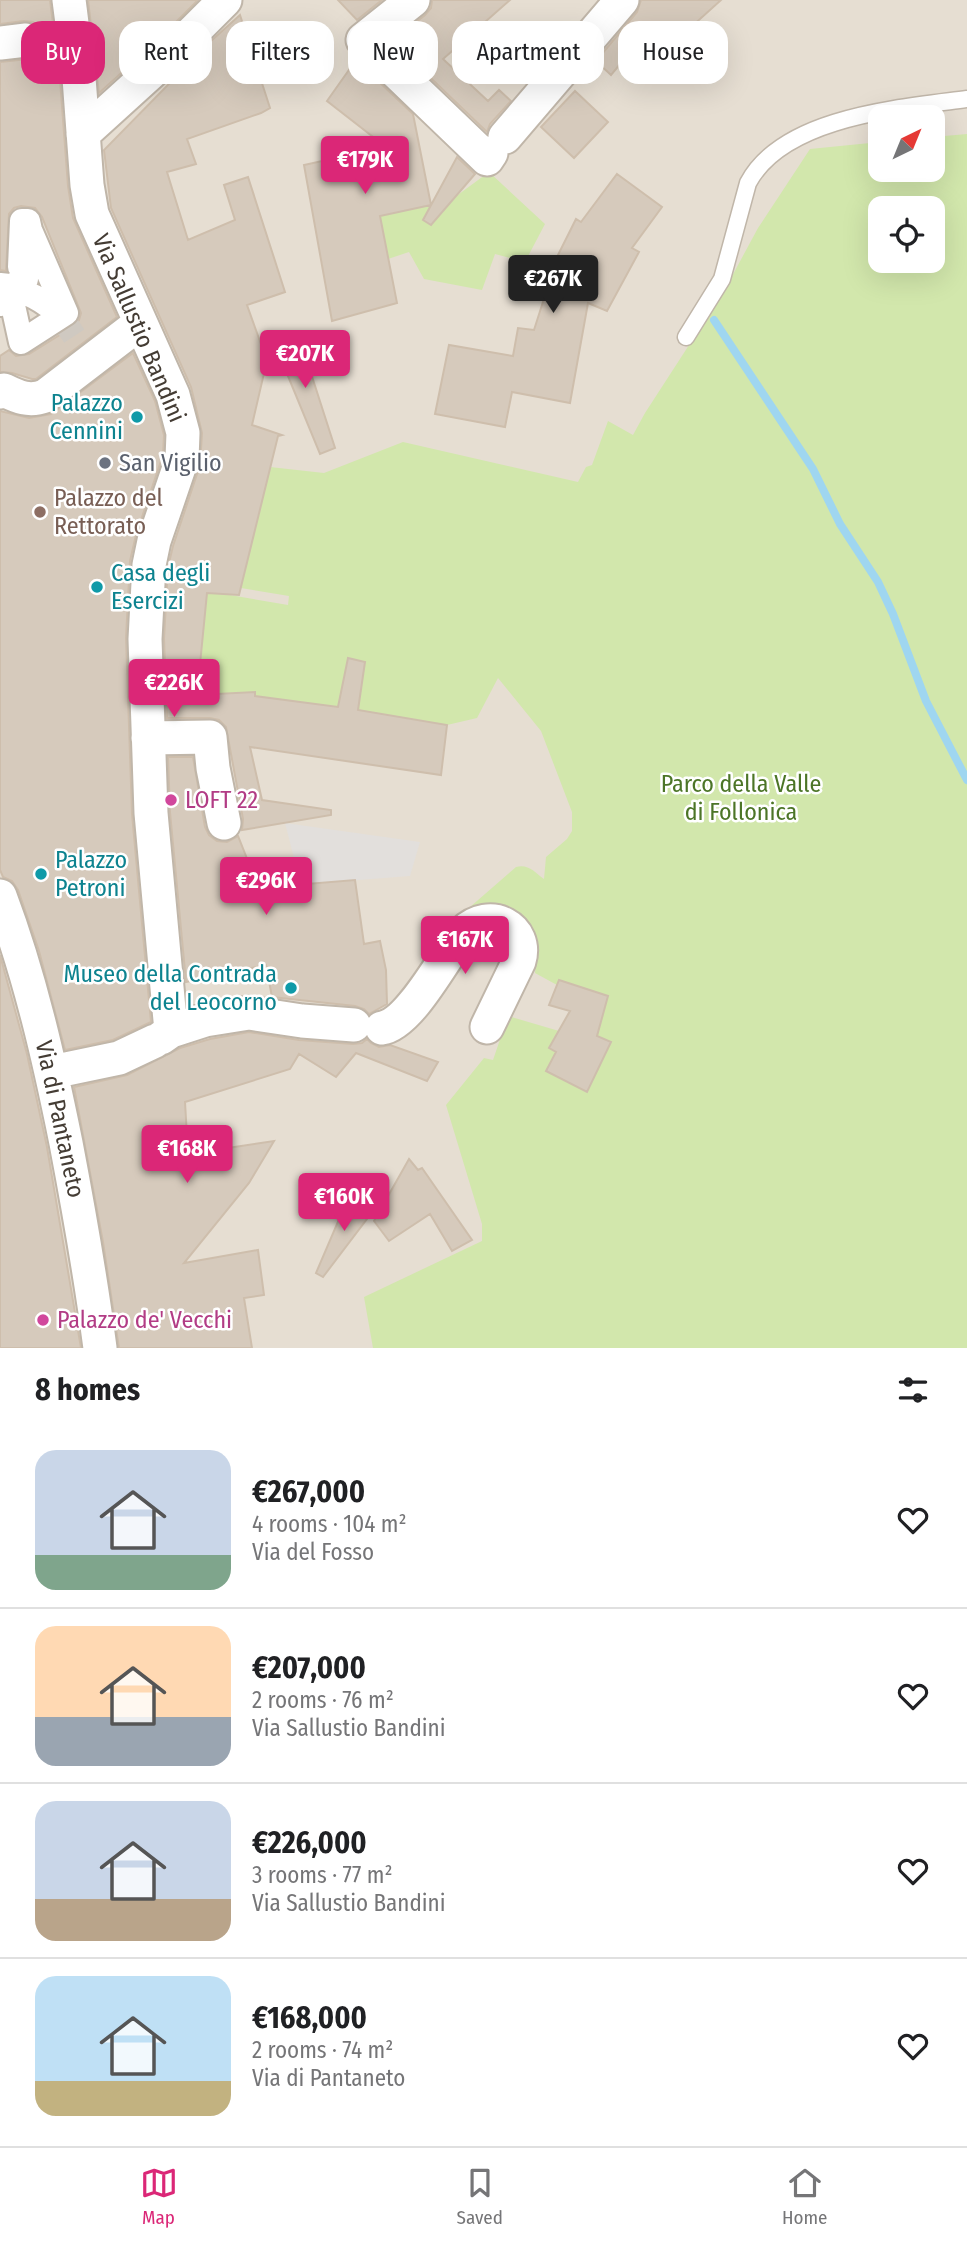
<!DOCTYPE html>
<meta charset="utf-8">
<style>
:root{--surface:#fff;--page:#f6f6f6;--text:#202124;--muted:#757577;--line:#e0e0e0;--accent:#db2777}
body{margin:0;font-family:"Fira Sans Condensed",sans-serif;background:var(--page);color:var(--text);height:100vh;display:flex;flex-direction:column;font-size:26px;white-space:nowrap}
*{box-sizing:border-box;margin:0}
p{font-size:23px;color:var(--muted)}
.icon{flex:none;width:38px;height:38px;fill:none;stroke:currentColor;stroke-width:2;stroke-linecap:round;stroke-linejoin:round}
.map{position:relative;height:1348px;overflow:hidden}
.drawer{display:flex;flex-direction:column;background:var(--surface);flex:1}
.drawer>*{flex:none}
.banner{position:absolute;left:21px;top:21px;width:926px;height:63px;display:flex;gap:14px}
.needle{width:46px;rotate:43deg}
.controls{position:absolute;left:868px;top:105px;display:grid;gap:14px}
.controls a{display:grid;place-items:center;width:77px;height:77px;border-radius:14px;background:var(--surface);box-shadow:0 7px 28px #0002;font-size:35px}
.price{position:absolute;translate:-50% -60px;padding:0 16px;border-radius:7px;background:var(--accent);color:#fff;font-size:23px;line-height:46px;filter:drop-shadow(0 2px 4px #0008)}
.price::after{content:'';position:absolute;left:50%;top:42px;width:21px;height:16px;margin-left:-10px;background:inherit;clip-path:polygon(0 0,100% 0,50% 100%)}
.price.current{background:#222;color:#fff}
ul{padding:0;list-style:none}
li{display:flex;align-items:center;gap:21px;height:175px;padding:0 35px}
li+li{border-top:2px solid var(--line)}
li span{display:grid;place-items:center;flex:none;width:196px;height:140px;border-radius:21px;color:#555}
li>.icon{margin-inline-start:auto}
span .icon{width:84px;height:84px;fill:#fffc;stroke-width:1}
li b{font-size:30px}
h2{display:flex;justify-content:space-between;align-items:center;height:84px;padding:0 35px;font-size:30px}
.pill{padding:0 24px;border-radius:21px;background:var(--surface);box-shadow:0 7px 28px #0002;font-size:24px;line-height:63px}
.pill.current{background:var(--accent);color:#fff}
.menu{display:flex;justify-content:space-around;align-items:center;height:98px;border-top:2px solid var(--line);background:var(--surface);font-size:19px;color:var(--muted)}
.menu a{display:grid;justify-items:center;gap:4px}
.menu .current{color:var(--accent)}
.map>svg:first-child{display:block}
</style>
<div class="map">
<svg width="967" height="1348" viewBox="0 0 967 1348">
<rect width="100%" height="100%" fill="#f2ece4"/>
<path fill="#e6ded2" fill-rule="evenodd" d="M0,0H967V1348H0ZM880,117H933V170H880ZM880,208H933V261H880Z"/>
<path fill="#d2e7ac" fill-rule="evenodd" d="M967,134V1348H373L364,1297L482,1241V1224L446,1105L484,1058L493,1060L508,1016L559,1031L556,1052L546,1071L587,1091L611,1043L596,1036L608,996L559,980L557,985L535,973L536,956L462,914L516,867C529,864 534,872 544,879L546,857L567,839L572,831V812L541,731L498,678L477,718L447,725L358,710L359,700L338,707L255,696V692L198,695L207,593L230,595L288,605L289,596L241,588L270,467L324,473L403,442L578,482L586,467L592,465L608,421L633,435L645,413L724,291L758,228L810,149L880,142V170H933V137ZM880,208H933V261H880Z
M489,172L545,224L525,262L495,254L482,290L424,279L409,252L388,259L380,216L431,205L455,197Z"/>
<path fill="#e2dfdc" d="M285,823L420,842L410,876L307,884L294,858Z"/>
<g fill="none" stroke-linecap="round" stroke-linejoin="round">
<path stroke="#9fd6f0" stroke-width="8" d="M714,320L813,469L840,524L878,582L893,614L926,701L967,780"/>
</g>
<path fill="#d6cabc" stroke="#cebeac" stroke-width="2" d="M0,0H50L60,80L68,186L73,218L117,317L36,379H32L12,373L0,372V356L9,350L16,356L29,354L74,326L79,320L81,313L42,217L35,208L21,206L14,208L9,214L6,271L0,270V62L28,59L37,56L43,48L45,38L41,28L33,22L24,21L0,24Z
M88,0H198L156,42L99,93Z
M338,0H382L357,20Z
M432,0H510L443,59L488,101L499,90L511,101L490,124L487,132L392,41L425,15L431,8Z
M641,0H721L668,48L654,35L634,57L630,52L611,75L596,61L637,12Z
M240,15L270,108L261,113L187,139L196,164L167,172L188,240L235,220L224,185L248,177L285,292L247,305L262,347L271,343L252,425L282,435L278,436L239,595L207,593L197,695L255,692V696L338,707L348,658L365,662L358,710L447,725L441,775L250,747L262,800L331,810V815L242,830L243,819L226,727L219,720L210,718H167L164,639L168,567L173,546L200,465L202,433L191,387L111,208L104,150L211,41Z
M356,60L413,114L431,205L380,216L397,303L332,321L304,165L386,147L327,101Z
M575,91L608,122L574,158L541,127Z
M457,157L475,174L431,225L423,220Z
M617,174L662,207L632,248L639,252L607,311L588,303L570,403L512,392L505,427L435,414L449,345L513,356L518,328L534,330L549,283L545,281L576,219L581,222Z
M298,333L335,448L320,454L274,342Z
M133,353L155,401L164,435L163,455L136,535L130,561L126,638L132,814L151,1022L113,1040L65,1050L39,951L18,890L12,881L3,877L0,870V411L29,418L51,414Z
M168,757H193L205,827L209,835L217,841L227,842L238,836L261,894L306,881L307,884L355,880L364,944L380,941L386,970L387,1004L369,1014L364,1009L355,1006L272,997L266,965L186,982L170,812Z
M0,955L27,1054L47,1147L81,1348H0Z
M559,980L608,996L597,1036L611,1042L587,1092L546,1071L556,1052L549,1048L570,1011L549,1005Z
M249,1032L299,1040L353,1044L362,1043L367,1039L371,1043L379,1047L390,1045L438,1062L427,1081L356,1053L336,1077L299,1054L290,1069L185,1102L188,1154L274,1141L249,1183L184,1263L258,1250L264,1295L244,1298L252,1348H119L103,1242L74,1087L127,1075L180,1048L210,1039Z
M409,1159L418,1170L422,1168L472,1240L452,1251L430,1214L389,1241L374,1221Z
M349,1196L373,1211L323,1277L316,1273Z"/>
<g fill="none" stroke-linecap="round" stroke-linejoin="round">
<path stroke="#cfc9c1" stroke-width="24" stroke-dasharray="24 12" stroke-linecap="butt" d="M61,316L82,348"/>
<path stroke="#cfc9c1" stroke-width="33" stroke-dasharray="33 17" stroke-linecap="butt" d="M26,40L65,36"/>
<defs>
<path id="service" d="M686,337L722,279L748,183C783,117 899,108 967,99"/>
<path id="pedestrian" d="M0,285L19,287L20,279H26V268L20,267L22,221H28L30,230L66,313L21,342L12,301L0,304
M3,288C27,290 43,300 61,316"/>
<path id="minor" d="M69,0L79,78L87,185L92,214L173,395L183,433L182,459L154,541L149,565L145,639L151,813L171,1031
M413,0L363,40L487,159L491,153
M0,43L26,40
M83,134L169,56L225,0
M505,137L622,0
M0,392L4,390C18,397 29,402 45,396L139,324
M148,738L210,737L213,768L224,823
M0,896C30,976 49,1059 66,1143C79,1211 91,1279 100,1348
M382,1028C410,1024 445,956 463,933C490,906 529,928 519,961L487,1027
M161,1038L171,1031L205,1020L249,1013L302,1021L354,1025
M52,1072L119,1058L155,1041"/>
</defs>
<use href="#service" stroke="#c0b6a9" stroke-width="19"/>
<use href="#pedestrian" stroke="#c0b6a9" stroke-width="28"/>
<use href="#minor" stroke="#c0b6a9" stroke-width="37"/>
<use href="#service" stroke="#fff" stroke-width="16"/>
<use href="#pedestrian" stroke="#fff" stroke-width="24"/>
<use href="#minor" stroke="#fff" stroke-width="33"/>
</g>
<g fill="#0f9aa8" stroke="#fff" stroke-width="2.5">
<circle cx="137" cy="417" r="7"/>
<circle cx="97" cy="587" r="7"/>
<circle cx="41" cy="874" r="7"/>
<circle cx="291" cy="988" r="7"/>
</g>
<circle fill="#6b7280" stroke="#fff" stroke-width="2.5" cx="105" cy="463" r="7"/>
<circle fill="#8d6e63" stroke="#fff" stroke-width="2.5" cx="40" cy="512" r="7"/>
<g fill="#d1479c" stroke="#fff" stroke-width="2.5">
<circle cx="171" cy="800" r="7"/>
<circle cx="43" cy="1320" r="7"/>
</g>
<g text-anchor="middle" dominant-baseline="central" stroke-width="5" stroke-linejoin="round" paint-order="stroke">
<g font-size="24" fill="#443c34" stroke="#fff">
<text transform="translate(139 328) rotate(67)">Via Sallustio Bandini</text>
<text transform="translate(60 1119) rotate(78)">Via di Pantaneto</text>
</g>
<g font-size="24" fill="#0d838f" stroke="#fff" text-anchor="end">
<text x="123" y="403">Palazzo<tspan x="123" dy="28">Cennini</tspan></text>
<text x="111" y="573" text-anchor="start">Casa degli<tspan x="111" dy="28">Esercizi</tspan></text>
<text x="55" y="860" text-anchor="start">Palazzo<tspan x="55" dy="28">Petroni</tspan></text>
<text x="277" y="974">Museo della Contrada<tspan x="277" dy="28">del Leocorno</tspan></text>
</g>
<g font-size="24" fill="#5b616d" stroke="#fff" text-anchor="start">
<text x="119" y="463">San Vigilio</text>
</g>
<g font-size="24" fill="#785e54" stroke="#fff" text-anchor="start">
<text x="54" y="498">Palazzo del<tspan x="54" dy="28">Rettorato</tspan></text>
</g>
<g font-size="24" fill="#4c7527" stroke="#fff">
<text x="741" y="784">Parco della Valle<tspan x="741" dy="28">di Follonica</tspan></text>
</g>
<g font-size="24" fill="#b23c85" stroke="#fff" text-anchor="start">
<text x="185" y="800">LOFT 22</text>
<text x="57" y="1320">Palazzo de' Vecchi</text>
</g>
</g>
</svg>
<div class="controls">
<a><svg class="needle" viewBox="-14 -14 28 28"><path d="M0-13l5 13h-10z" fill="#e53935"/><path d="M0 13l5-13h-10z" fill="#757577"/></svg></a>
<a><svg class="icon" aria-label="locate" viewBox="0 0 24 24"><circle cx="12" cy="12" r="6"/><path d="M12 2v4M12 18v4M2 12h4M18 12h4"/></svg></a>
</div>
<b class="price" style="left:365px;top:196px">€179K</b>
<b class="price current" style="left:553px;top:315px">€267K</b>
<b class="price" style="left:305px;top:390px">€207K</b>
<b class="price" style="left:174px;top:719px">€226K</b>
<b class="price" style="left:266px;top:917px">€296K</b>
<b class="price" style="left:465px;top:976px">€167K</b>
<b class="price" style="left:187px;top:1185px">€168K</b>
<b class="price" style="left:344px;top:1233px">€160K</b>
<div class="banner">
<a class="pill current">Buy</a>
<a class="pill">Rent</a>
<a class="pill">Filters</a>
<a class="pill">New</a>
<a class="pill">Apartment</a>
<a class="pill">House</a>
</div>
</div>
<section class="drawer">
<h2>8 homes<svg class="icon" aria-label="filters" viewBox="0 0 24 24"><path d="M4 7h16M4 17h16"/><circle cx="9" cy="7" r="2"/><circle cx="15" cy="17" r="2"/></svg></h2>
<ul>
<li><span style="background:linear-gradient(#c9d6e8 75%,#7fa58c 0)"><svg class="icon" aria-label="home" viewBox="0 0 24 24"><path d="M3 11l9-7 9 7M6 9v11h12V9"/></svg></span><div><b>€267,000</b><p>4 rooms · 104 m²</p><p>Via del Fosso</p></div><svg class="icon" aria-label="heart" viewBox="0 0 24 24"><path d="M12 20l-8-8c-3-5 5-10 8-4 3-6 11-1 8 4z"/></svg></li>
<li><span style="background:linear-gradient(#ffd9b3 65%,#9aa5b1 0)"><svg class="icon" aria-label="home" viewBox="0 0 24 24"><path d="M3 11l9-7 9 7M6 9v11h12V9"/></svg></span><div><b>€207,000</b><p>2 rooms · 76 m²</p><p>Via Sallustio Bandini</p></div><svg class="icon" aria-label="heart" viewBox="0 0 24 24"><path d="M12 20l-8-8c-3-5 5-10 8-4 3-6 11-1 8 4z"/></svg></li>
<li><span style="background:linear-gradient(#c9d6e8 70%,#b9a48a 0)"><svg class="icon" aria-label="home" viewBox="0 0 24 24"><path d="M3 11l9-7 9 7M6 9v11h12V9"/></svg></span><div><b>€226,000</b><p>3 rooms · 77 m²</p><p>Via Sallustio Bandini</p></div><svg class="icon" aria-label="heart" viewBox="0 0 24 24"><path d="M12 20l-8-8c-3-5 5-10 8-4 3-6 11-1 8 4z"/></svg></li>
<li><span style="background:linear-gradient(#bfe0f5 75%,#c2b280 0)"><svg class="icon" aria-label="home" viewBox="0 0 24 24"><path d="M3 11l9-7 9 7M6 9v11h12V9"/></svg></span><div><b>€168,000</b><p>2 rooms · 74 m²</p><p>Via di Pantaneto</p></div><svg class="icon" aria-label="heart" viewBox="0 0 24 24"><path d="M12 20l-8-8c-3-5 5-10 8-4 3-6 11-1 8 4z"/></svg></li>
</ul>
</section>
<nav class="menu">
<a class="current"><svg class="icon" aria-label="map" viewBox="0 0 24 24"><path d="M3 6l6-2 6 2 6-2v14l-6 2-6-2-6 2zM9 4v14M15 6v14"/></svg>Map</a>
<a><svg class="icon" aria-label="saved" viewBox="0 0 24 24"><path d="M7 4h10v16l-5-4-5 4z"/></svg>Saved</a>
<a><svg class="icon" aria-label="home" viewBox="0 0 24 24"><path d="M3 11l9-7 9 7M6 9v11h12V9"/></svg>Home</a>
</nav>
